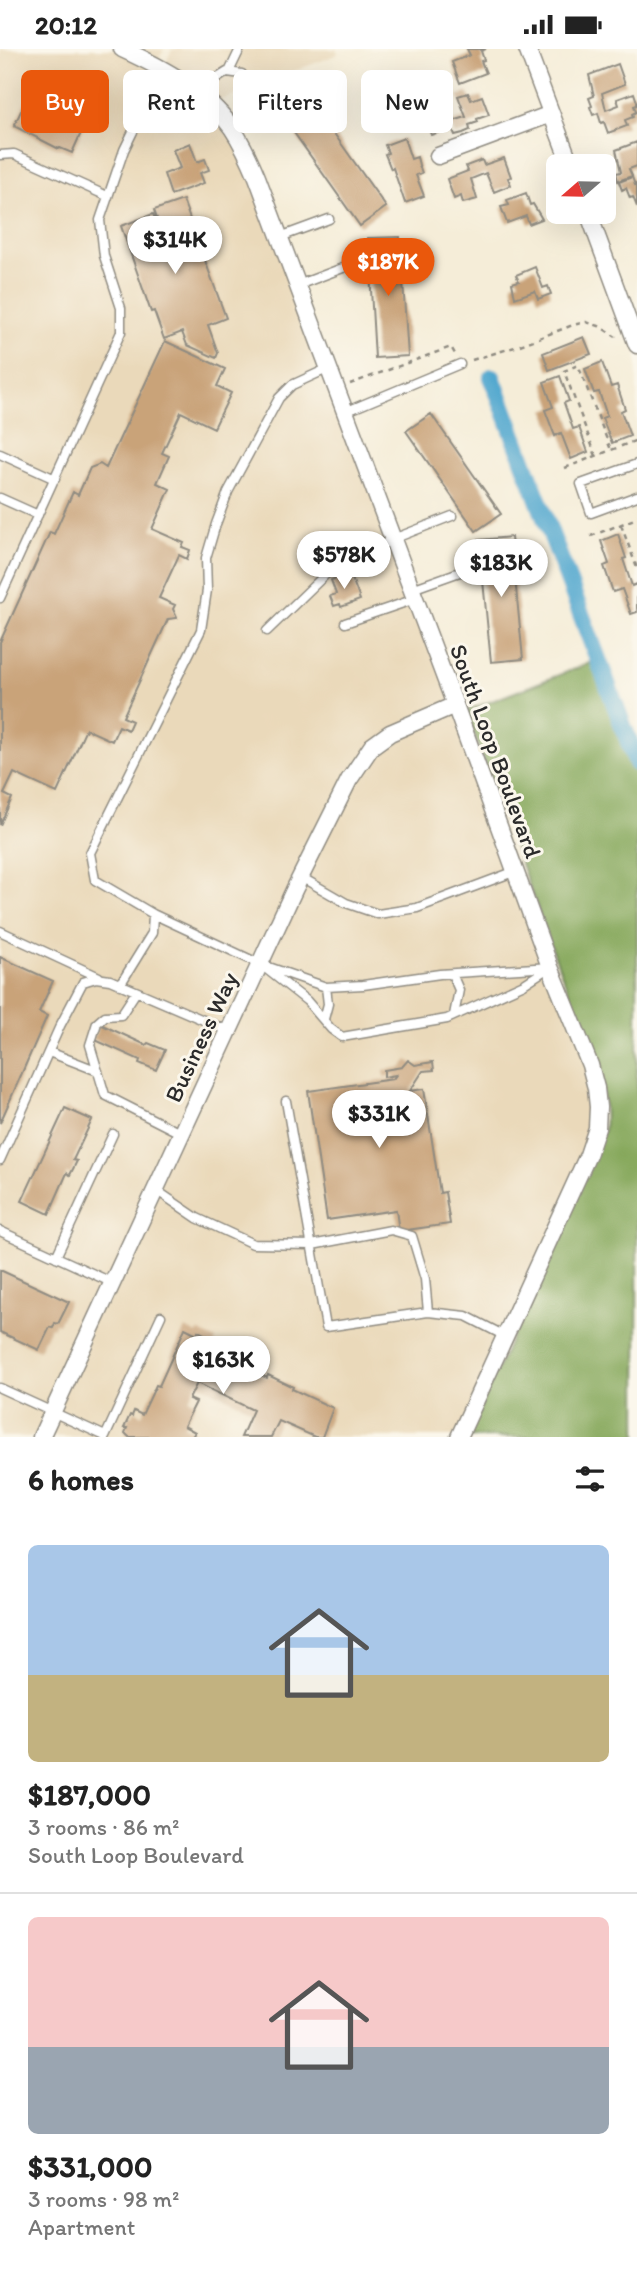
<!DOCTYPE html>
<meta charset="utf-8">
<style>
:root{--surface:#fff;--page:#f6f6f6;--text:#222;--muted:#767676;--line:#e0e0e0;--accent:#ea580c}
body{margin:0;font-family:Itim,sans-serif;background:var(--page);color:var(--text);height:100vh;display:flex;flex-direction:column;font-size:26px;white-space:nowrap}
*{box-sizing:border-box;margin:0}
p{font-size:23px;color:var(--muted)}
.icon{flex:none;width:38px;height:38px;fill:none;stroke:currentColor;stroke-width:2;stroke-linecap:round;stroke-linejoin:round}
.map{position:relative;height:1388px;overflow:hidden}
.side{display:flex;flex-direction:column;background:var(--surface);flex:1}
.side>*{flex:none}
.hud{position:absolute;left:21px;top:21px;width:595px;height:63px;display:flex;gap:14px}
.needle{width:46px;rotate:250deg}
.controls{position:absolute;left:546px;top:105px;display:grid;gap:14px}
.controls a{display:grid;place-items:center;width:70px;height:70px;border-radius:10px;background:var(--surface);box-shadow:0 7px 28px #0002;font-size:35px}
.price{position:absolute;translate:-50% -60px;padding:0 16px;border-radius:24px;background:#fff;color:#222;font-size:23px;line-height:46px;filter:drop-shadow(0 2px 4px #0008)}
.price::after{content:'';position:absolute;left:50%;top:42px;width:21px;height:16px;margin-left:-10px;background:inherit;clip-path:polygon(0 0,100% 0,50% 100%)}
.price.active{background:var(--accent);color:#fff}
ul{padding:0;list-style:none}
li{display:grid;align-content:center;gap:14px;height:371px;padding:0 28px}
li+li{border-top:2px solid var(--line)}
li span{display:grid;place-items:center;height:217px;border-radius:10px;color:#555}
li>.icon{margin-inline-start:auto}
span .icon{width:126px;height:126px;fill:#fffc;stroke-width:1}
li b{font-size:30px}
h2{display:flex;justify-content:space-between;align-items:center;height:84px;padding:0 28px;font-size:30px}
.tag{padding:0 24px;border-radius:10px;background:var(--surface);box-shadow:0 7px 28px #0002;font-size:24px;line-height:63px}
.tag.active{background:var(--accent);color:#fff}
.status{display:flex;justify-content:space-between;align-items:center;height:49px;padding:0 35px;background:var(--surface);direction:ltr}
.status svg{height:19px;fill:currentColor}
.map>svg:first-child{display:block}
</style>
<div class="status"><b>20:12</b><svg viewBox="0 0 49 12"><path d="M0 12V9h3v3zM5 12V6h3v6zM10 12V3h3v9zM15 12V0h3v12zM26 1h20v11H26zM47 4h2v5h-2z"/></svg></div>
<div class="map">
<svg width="637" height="1388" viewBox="0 0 637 1388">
<rect width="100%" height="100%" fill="#fbf7ec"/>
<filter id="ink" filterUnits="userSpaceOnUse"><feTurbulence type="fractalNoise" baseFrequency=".0143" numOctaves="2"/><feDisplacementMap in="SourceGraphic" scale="14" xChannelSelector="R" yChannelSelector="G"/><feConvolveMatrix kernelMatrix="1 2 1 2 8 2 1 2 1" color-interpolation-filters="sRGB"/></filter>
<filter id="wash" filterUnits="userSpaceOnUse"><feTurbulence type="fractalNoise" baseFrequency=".00686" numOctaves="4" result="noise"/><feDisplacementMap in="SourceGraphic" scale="28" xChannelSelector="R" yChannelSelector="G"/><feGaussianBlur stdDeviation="1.57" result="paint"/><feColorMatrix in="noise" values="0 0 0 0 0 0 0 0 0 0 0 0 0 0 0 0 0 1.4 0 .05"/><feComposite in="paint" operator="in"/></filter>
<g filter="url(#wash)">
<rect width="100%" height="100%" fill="#f5edd8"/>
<path fill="#ead9ba" d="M0,0H164L156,17L232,79L590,1016L597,1079L459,1388H0Z
M172,0H336L338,5L219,52L189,27L166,14Z"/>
<path fill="#86a85c" stroke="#586a44" stroke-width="2" d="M595,612L637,726V1388H467L604,1081C609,1021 577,968 557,913C526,830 496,746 466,662Z"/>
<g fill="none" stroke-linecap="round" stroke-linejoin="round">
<path stroke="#53a8cf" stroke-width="18" d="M492,328L637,714"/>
</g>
<g id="blocks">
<path fill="#c9a379" d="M467,0H486L481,2L484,11L481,12L486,24L460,34L452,13L470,6Z
M618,15L625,35L602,44L606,61L619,56L617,50L634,44L637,53V56L634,57L636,63L632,65L633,68L625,71L627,77L608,84L604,73L601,74L598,64L593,66L590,58L592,57L589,49L594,47L589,26Z
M41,19L98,46L72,104L60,99L59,100L14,77Z
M468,44L471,51L482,47L489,66L477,70L478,73L469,76L470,81L463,84L455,86L452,79L431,86L421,59L442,52L450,73L466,68L458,47Z
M316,59L386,158L360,177L290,78Z
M404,89L411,110L417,108L419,116L422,124L416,126L424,147L405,154L393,119L391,120L385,105L388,104L385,96Z
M637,93V117L629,120L632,127L618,132L616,124L621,123L616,101Z
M190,94L197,113L205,110L209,121L200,124L204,134L171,146L164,125L180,119L173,101Z
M504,109L511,128L508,129L511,136L494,143L486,124L471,130L477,150L463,154L461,147L454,150L447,130L468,122L466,117L482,111L484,116Z
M632,128L635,136L637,135V158L633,148L630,149L626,139L622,141L619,133Z
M526,144L530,156L533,155L542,170L529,175L526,167L507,174L501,158L509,156L507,151Z
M183,151L226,269L208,276L218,304L216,309L187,296L182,283L164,290L154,262L151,263L121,177L153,165L165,193L154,161Z
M400,188L408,307L375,309L368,189Z
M535,218L543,239L548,237L551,245L538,250L535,242L515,249L512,234L519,232L516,226Z
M584,288L591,305L549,321L543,304Z
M165,292L225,320L217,337L231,344L214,379L181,363L162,404L169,407L157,434L170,440L152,480L184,494L182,498L190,501L187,510L179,506L159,549L175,556L173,560L177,569L168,570L123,668L132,672L128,681L119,677L112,692L86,680L57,744L14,724L4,745L12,749L0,776V593L50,483L54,485L73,443L78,446L90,419L100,415L106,419Z
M602,313L611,338L617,336L625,360L621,362L630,387L612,394L602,369L607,367L599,343L594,344L585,320Z
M560,327L569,352L564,354L573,380L579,378L588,403L571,410L561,384L555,387L545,361L553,358L544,333Z
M431,365L501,465L476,482L406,382Z
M618,485L626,509L623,510L632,537L637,535V563L631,565L622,540L613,543L604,517L609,515L601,492Z
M511,488L523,610L491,613L479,491Z
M350,524L360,551L341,558L340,555L334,557L330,547L336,545L331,531Z
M0,908L53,932L39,963L47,967L0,1074Z
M100,975L146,996L148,994L165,1001L156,1021L139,1014L140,1011L93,990Z
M408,1011L415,1016L433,1013L434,1021L423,1022L410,1042L424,1040L440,1144L445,1143L450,1175L399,1182L396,1161L327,1171L308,1042L393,1030L396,1026L384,1028V1021L402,1018Z
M65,1059L92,1071L73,1111L77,1112L70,1126L67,1124L49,1165L22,1152Z
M0,1221L69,1253L58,1275L55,1274L53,1279L50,1278L39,1301L0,1283Z
M185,1279L197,1285L198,1282L216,1291L210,1303L267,1329L268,1326L293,1338L292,1340L333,1359L322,1388H315L279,1372L271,1388H241L253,1361L197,1334L189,1350L196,1353L184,1377L195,1383L192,1388H129L125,1384L127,1379H124L130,1366L132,1367L134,1362L142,1366L156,1336L159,1337Z"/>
</g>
</g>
<g filter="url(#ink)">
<use href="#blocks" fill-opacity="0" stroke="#908c82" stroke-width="2"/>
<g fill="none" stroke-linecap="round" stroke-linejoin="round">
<defs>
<path id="service" d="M229,23L240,0
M203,48L216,30L227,23L242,25L246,33L251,52L232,79
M0,106L14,105L107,147
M280,188L329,170
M298,236L348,217
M345,363L460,315
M0,405L55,430
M637,415L581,435L591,464L637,447
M0,449L38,466
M412,540L468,520
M0,549L121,283V259L104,207L100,171L124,101L163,21
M345,574L415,550
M267,582L326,525L393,490L452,467
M301,828L346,854L378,865L417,859L516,822
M153,865L95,831L90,804L201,581L207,541L206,509L216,475L228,443L279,349L292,336L329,319
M0,882L99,928
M260,915L326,938L363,936L440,925L550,918L524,935L447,970L342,988L331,980L307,952Z
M452,925L459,941L454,966
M120,936L152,884L153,865L260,915
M136,943L121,966L105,967L97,974L90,996L105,1046L182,1085
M324,970L328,955L326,938
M49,1003L98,1022
M286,1052L326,1278L428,1263
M0,1111L60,977L83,933L96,929L110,931L229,982
M156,1141L197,1169L253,1195L312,1196L391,1181L412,1187L425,1230L428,1263L466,1267L505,1287
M0,1182L113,1234
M56,1208L113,1085
M0,1339L105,1387
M105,1388L161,1267"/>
<path id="minor" d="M122,0C163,19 205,41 232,79C242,94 250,111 257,128L455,656L550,918L590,1016L596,1039L598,1058L597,1079L588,1106L459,1388
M527,0L571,117
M438,107L551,65
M588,163L637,296
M41,1388L295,839L349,731L372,697L390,684L455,656"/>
</defs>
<use href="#service" stroke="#908c82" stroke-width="11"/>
<use href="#minor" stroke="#908c82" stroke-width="19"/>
<path stroke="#908c82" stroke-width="2.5" stroke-dasharray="5 5" stroke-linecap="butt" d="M472,311L515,298L573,276L586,273L599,277L616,288
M350,335L451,298L455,305
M596,407L564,322L578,316L611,401
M565,419L637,391
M621,476L637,519
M591,487L637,469"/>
<use href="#service" stroke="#fff" stroke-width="8"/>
<use href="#minor" stroke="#fff" stroke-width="16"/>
</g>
</g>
<g text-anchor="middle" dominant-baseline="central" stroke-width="6" stroke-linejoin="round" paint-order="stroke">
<g font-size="24" fill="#2b2b2b" stroke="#fbf7ec">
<text transform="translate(496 702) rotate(70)">South Loop Boulevard</text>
<text transform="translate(201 988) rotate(-65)">Business Way</text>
</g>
</g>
</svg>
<div class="controls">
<a><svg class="needle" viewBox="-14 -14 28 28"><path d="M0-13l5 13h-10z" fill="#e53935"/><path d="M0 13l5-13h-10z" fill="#767676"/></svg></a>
</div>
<b class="price" style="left:175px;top:227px">$314K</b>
<b class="price active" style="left:388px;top:249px">$187K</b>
<b class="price" style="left:344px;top:542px">$578K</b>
<b class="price" style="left:501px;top:550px">$183K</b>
<b class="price" style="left:379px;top:1101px">$331K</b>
<b class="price" style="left:223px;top:1347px">$163K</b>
<div class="hud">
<a class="tag active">Buy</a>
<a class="tag">Rent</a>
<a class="tag">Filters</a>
<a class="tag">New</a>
</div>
</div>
<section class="side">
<h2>6 homes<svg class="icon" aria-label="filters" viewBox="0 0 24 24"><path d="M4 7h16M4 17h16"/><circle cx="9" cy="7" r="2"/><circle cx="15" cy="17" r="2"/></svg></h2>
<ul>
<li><span style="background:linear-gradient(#a9c7e8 60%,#c2b280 0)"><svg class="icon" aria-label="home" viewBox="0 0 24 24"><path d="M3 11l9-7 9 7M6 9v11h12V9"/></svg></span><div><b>$187,000</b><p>3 rooms · 86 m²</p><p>South Loop Boulevard</p></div></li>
<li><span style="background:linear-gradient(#f6c9c9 60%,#9aa5b1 0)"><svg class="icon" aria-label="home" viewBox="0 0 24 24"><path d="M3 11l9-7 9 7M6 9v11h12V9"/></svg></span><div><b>$331,000</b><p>3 rooms · 98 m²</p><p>Apartment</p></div></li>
</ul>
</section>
